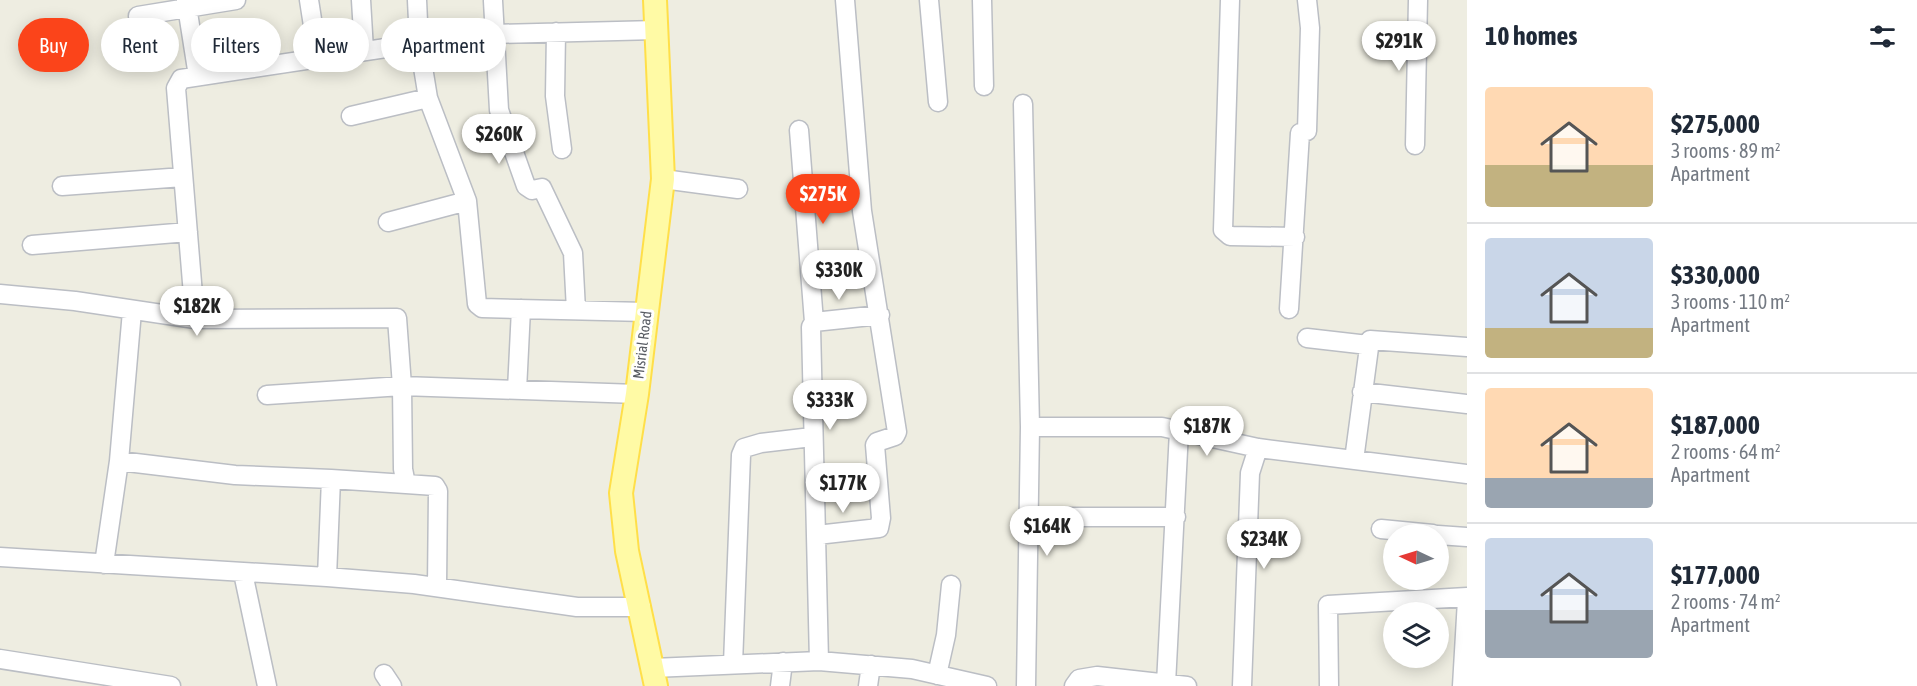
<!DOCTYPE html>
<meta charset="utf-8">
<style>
:root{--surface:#fff;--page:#f2f2f3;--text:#1f2937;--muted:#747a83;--line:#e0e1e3;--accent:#fb441a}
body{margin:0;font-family:"Asap Condensed",sans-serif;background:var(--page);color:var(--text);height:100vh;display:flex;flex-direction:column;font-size:22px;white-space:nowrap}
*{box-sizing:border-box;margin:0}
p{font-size:20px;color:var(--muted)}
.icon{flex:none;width:33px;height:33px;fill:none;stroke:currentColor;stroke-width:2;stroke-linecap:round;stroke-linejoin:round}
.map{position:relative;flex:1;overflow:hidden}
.panel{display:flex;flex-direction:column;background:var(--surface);width:450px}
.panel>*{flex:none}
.hud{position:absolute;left:18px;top:18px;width:570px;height:54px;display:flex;gap:12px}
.needle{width:39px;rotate:274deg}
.buttons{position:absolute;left:1383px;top:524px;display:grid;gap:12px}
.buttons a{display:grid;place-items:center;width:66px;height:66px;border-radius:50%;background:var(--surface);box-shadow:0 3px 15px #0003;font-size:30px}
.price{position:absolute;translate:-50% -51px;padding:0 14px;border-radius:21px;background:#fff;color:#222;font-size:20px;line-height:39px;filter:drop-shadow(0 2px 3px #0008)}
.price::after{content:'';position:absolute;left:50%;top:36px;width:18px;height:14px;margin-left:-9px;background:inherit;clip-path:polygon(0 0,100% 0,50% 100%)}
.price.selected{background:var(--accent);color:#fff}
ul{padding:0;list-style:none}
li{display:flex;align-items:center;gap:18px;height:150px;padding:0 18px}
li+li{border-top:2px solid var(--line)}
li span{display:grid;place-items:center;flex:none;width:168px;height:120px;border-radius:6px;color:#555}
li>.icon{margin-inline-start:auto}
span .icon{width:72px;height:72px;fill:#fffc;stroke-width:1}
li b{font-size:26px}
h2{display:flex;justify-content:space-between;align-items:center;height:72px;padding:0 18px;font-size:26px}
.pill{padding:0 21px;border-radius:27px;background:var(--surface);box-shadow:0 3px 15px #0003;font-size:21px;line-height:54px}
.pill.selected{background:var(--accent);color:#fff}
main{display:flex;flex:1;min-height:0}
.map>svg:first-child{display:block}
</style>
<main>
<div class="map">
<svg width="1467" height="686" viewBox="0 0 1467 686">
<rect width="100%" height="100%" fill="#eeede1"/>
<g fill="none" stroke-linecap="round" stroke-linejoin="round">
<defs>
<path id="minor" d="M186,0L198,76
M309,0L318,58
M361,0L364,50
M417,0L419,43L428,98L467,201L477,304L482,308L646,312
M929,0L938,102
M982,0L984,86
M1230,0L1223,230L1230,236L1295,237
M493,1L499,110L526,186L532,190L542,188L573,253L576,310
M138,16L236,0
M556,32L555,96L562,149
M494,34L657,30
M1023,104L1030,427L1026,686
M351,116L428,98
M799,130L814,322
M1307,131L1310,28L1307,0
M1415,145L1418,0
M663,179L738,189
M62,186L183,177
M388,222L467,201
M32,245L188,232
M0,294L75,301L195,319L397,318L402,386L403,469L406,484L435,486L438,491L437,587
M1289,309L1300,133
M195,319L176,88L181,79L419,43
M1307,338L1368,345
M517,390L521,309
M1362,392L1467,404
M267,395L402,386L637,394
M1030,427H1162L1258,448L1467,474
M1354,460L1370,340L1467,347
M119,461L235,475L331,479
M1029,517H1176
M1381,529L1433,534
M817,535L879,528L881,518L875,445L877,442L895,436L897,432L862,211L845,0
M1438,535L1467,537
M0,557L327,577L414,584L577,607H641
M104,564L119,461L132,311
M243,573L267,686
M327,577L331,479L406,484
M0,659L171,686
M819,661L811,327L814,322L880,315
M733,664L741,455L744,448L761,443L812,437
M653,668L819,661L912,669L987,686
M384,674L392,686
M937,675L946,635L951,585
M1166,684L1179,431
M780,686L783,662
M868,686L871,665
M1074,686L1079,679L1097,676L1187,686
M1242,686L1250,473L1258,448
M1329,686L1328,605L1467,597
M1462,686L1467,600"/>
<path id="major" d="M655,0L663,179L637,394L621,493L627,551L656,686"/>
</defs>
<use href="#minor" stroke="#bbbec4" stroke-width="21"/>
<use href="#major" stroke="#ffdf49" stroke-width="26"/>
<use href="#minor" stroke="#fff" stroke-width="18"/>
<use href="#major" stroke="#fffaa5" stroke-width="22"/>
</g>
<g text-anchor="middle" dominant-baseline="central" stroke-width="6" stroke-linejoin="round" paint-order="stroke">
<g font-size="15" fill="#595d64" stroke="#fff">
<text transform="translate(642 345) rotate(-83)">Misrial Road</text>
</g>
</g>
</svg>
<div class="buttons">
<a><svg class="needle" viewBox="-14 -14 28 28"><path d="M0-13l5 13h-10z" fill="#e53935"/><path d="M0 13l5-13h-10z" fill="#747a83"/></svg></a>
<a><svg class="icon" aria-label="layers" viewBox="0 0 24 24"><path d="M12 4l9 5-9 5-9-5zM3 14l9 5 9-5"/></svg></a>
</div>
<b class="price" style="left:1399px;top:72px">$291K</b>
<b class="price" style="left:499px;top:165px">$260K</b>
<b class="price selected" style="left:823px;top:225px">$275K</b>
<b class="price" style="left:839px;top:301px">$330K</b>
<b class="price" style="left:197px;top:337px">$182K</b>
<b class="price" style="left:830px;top:431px">$333K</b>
<b class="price" style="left:1207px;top:457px">$187K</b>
<b class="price" style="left:843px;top:514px">$177K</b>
<b class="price" style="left:1047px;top:557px">$164K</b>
<b class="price" style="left:1264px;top:570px">$234K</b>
<div class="hud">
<a class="pill selected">Buy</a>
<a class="pill">Rent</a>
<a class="pill">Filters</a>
<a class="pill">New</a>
<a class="pill">Apartment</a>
</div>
</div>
<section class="panel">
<h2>10 homes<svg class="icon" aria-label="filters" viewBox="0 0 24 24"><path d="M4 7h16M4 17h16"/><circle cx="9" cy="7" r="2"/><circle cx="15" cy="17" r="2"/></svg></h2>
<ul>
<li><span style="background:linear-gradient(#ffd9b3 65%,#c2b280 0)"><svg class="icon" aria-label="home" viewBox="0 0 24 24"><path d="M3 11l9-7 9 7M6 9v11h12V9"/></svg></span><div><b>$275,000</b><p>3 rooms · 89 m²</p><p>Apartment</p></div></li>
<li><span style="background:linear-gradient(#c9d6e8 75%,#c2b280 0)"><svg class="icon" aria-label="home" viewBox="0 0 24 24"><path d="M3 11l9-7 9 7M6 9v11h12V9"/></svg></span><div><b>$330,000</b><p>3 rooms · 110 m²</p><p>Apartment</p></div></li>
<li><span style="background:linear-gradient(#ffd9b3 75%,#9aa5b1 0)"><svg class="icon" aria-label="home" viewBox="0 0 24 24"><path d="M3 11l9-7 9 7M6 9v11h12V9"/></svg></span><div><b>$187,000</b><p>2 rooms · 64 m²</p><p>Apartment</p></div></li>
<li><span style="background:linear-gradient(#c9d6e8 60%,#9aa5b1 0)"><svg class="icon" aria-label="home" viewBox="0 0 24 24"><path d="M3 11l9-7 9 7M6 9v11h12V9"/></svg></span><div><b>$177,000</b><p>2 rooms · 74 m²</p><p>Apartment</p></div></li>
</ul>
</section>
</main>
